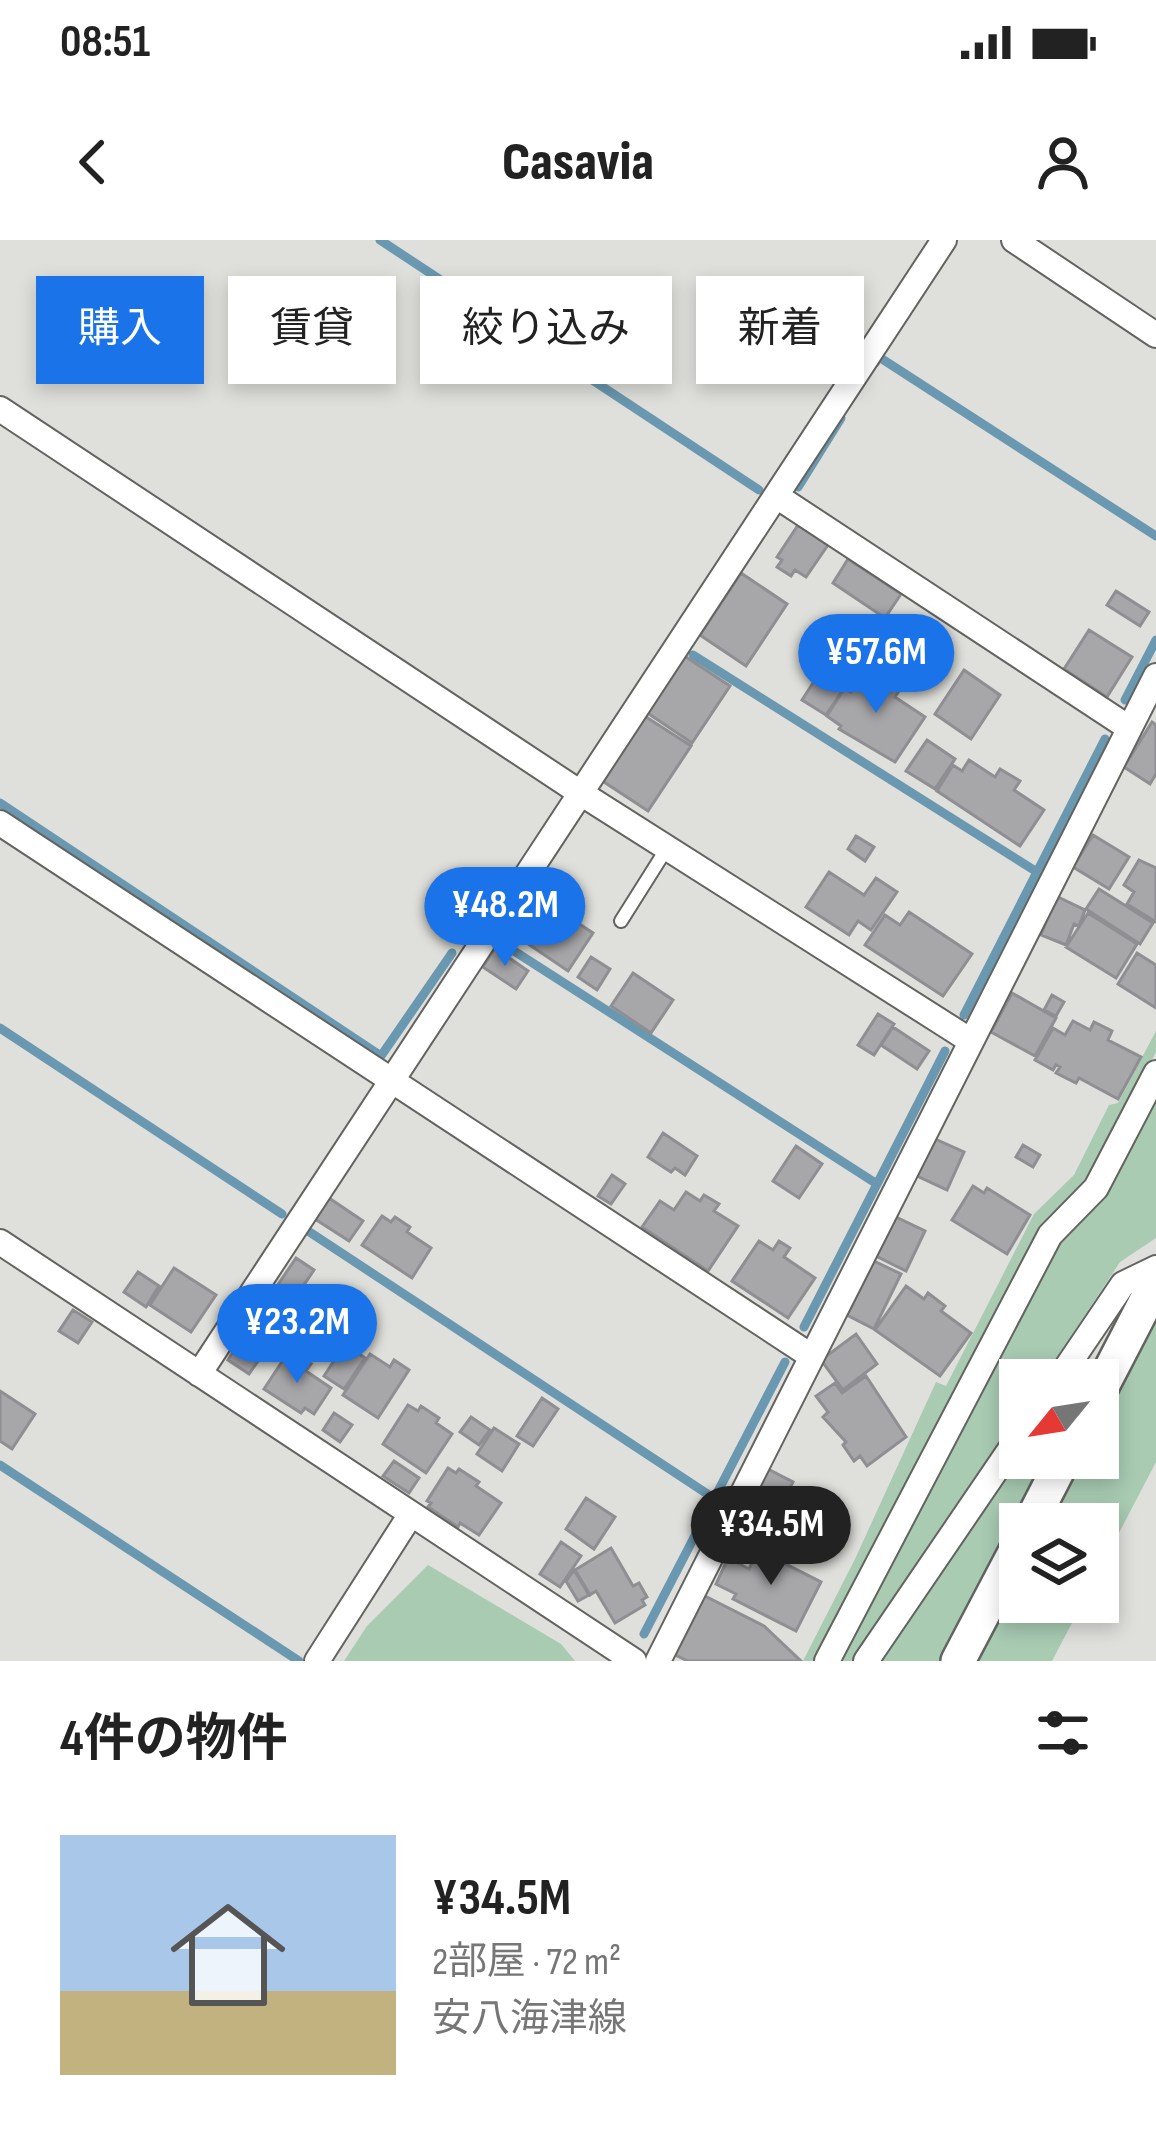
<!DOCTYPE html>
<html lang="ja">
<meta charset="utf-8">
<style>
:root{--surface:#fff;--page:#f6f6f6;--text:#222;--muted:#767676;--accent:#1a73e8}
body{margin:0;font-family:"Sofia Sans Condensed","Noto Sans JP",sans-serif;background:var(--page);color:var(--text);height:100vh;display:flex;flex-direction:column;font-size:45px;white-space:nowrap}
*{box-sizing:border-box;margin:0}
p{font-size:39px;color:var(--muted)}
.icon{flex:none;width:66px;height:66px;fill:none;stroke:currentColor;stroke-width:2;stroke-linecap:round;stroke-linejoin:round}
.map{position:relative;height:1421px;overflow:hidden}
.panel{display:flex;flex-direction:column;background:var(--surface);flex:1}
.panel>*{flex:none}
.guide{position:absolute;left:36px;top:36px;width:1086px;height:108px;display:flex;gap:24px}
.needle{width:78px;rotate:240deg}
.tools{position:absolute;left:999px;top:1119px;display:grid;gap:24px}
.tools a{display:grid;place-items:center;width:120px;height:120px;border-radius:0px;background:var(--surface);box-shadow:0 6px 18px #0003;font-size:60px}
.price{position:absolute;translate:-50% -102px;padding:0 27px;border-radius:42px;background:var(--accent);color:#fff;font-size:39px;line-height:78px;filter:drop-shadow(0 3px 6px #0008)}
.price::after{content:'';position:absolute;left:50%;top:72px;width:36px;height:27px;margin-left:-18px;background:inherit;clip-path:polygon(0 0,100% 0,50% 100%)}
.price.active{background:#222;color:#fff}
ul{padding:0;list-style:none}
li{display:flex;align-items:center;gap:36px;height:300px;padding:0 60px}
li span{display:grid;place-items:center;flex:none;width:336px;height:240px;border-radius:0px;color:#555}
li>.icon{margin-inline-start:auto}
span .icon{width:144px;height:144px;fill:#fffc;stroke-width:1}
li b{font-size:51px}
h2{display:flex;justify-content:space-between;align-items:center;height:144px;padding:0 60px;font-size:51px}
.pill{padding:0 42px;border-radius:0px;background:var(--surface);box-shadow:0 6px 18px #0003;font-size:42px;line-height:108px}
.pill.active{background:var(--accent);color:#fff}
.status{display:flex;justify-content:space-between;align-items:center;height:84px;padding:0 60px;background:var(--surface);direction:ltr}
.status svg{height:33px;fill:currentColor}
header{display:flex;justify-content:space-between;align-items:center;height:156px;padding:0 60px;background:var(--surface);font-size:54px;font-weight:800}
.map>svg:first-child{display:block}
</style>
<div class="status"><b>08:51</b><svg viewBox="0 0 49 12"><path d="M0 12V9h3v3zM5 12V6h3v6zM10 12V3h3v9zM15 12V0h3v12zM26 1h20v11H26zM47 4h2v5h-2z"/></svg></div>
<header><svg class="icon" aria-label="back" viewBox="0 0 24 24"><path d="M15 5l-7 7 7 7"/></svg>Casavia<svg class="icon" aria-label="person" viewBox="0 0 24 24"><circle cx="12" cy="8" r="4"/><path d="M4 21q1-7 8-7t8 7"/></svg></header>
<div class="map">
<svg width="1156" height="1421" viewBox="0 0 1156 1421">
<rect width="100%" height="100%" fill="#dfdfdb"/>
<path fill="#a8cbb2" d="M1156,791V812L1084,951L818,1421H803L855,1319L936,1142L946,1146L1034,974L1074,935L1109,865L1118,863Z
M1156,849V998L1120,1022L1042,1140H1020V1173L855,1421H834L1058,997Z
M1156,1075V1222L1098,1333V1284H1047L1081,1218H1098V1186Z
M1020,1209V1218H1047L941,1421H878Z
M428,1325L561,1404L575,1421H344L367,1386Z
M1020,1335V1362H1083L1052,1421H975Z"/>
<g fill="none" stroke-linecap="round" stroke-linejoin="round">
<path stroke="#6a98b0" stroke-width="9" d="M380,0L759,250
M875,123L879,117L1156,296
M798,247L841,178
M693,415L1037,632
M1125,460L1156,400
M0,563L381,816L452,713
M497,700L877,944
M964,775L1105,499
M0,788L282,974
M308,991L715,1259
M804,1087L945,811
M0,1225L299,1421
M644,1394L785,1122"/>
</g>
<path fill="#a7a6a9" stroke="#8f8e92" stroke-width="3" d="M798,285L828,305L806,337L795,330L791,336L777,327L782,320L777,317Z
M848,319L901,354L885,378L833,343Z
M741,333L787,364L746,426L700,395Z
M1116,351L1149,372L1140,386L1107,365Z
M1089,390L1132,417L1107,457L1064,429Z
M683,415L730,446L692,503L646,472Z
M866,429L899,451L895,457L925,477L895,522L839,489L841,486L827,476L844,449L851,452Z
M964,430L1000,455L971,499L935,474Z
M820,432L844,448L826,475L802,460Z
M643,475L691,506L648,571L601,540Z
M1152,482L1156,485V534L1150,544L1124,527Z
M927,500L955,519L935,549L906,531Z
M969,520L995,537L1000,529L1020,541L1014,550L1044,570L1020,606L937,551L953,525L962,531Z
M1093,595L1129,617L1109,649L1073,627Z
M856,596L874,607L865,621L848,609Z
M1139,620L1156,628V682L1127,664L1134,652L1124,645Z
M829,632L864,655L876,638L897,652L871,690L858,681L849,695L806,667Z
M1099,649L1153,683L1140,704L1086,669Z
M1056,656L1085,670L1079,686L1074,684L1066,705L1041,695Z
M546,662L593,693L568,731L521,699Z
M909,672L972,714L943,756L865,705L885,675L900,685Z
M1088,673L1137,704L1116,738L1066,707Z
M495,708L528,731L516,749L483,727Z
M1137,713L1156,725V768L1118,744Z
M591,717L610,729L597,750L578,737Z
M633,733L673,760L651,793L611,766Z
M1012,753L1056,778L1035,816L991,792Z
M1052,755L1064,762L1056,776L1044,770Z
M878,774L894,784L874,815L858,805Z
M1073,781L1090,790L1094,782L1112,791L1108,800L1141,817L1118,859L1079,838L1076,843L1056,833L1060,827L1056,825L1053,830L1035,820L1053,788L1065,795Z
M893,787L929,811L917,829L881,805Z
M663,893L697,916L685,935L675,928L671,932L648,917Z
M933,898L964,912L947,950L915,935Z
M1023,905L1040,915L1033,927L1016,917Z
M796,906L822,924L799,958L773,941Z
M612,935L625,944L611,964L598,956Z
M973,946L984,953L987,948L1030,975L1007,1014L952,980Z
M686,952L700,961L704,955L719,964L714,971L738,986L708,1031L642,987L660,961L674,970Z
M329,958L363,981L349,1001L315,979Z
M382,976L391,982L395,977L410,987L407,992L431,1008L412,1038L362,1005Z
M896,977L925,991L906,1031L876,1016Z
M759,1001L773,1010L779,1001L790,1008L784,1017L815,1038L788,1078L732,1041Z
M296,1018L314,1030L295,1058L277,1046Z
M874,1021L901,1034L874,1089L847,1075Z
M174,1028L216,1055L191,1092L150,1065Z
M138,1032L159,1046L146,1067L124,1052Z
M906,1046L924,1059L928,1053L945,1066L941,1071L971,1093L940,1136L875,1090Z
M73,1070L92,1082L78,1103L59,1091Z
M856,1094L877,1124L843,1150L821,1120Z
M241,1099L263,1114L249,1134L228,1120Z
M345,1104L365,1118L344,1149L324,1136Z
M287,1114L311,1124L306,1131L331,1148L314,1174L305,1168L301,1173L264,1149Z
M370,1114L390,1127L394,1120L409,1130L378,1178L343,1155Z
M866,1136L906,1197L867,1226L860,1216L854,1221L843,1205L846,1202L823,1177L828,1172L816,1156L835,1143L842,1153Z
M0,1151L35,1174L12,1209L0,1201Z
M542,1158L558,1169L533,1206L517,1196Z
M408,1165L418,1171L421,1166L439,1178L436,1183L452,1194L426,1233L383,1204Z
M334,1173L352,1185L340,1202L323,1190Z
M471,1177L490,1190L479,1205L460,1192Z
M494,1188L519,1204L502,1231L477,1214Z
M394,1221L419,1238L409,1253L383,1236Z
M448,1228L456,1233L459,1229L479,1242L476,1246L501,1263L479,1295L460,1283L458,1287L428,1267L431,1263L427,1261Z
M768,1229L793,1242L774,1281L749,1268Z
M586,1258L615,1277L594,1309L566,1289Z
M561,1302L581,1316L560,1347L540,1334Z
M611,1308L633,1346L639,1343L647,1357L642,1360L645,1365L615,1383L596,1351L590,1355L575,1330Z
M758,1310L821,1342L796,1391L733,1359L736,1354L716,1344L728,1318L749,1329Z
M574,1330L589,1355L578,1361L566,1341Z
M703,1355L764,1386L801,1421H688L673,1414Z"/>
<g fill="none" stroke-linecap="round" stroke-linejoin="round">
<defs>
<path id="service" d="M621,681L667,608"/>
<path id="minor" d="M1014,0L1156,95
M0,169L579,552L971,801
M778,257L1129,488
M0,583L811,1116
M0,1002L634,1421
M199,1134L944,0
M1058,1140L1123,1044L1156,1028
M317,1421L411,1274
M658,1421L1156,436
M827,1421L1050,995L1096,948L1156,833
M866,1421L1020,1195"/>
<path id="secondary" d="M1098,1154L1156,1042
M1030,1284L1064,1218
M958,1421L1020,1303"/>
</defs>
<use href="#service" stroke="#636360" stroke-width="16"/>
<use href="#minor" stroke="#636360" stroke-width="28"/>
<use href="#secondary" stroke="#636360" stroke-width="38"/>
<use href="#service" stroke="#fff" stroke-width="12"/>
<use href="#minor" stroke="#fff" stroke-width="24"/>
<use href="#secondary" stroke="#fff" stroke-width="33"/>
</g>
</svg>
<div class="tools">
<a><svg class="needle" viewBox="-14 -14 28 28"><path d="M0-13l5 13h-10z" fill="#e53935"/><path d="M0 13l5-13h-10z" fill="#767676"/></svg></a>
<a><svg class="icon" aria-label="layers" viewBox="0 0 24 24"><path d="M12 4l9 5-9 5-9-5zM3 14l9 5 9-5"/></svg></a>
</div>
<b class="price" style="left:876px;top:476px">¥57.6M</b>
<b class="price" style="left:505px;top:729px">¥48.2M</b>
<b class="price" style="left:297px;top:1146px">¥23.2M</b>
<b class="price active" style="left:771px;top:1348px">¥34.5M</b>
<div class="guide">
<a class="pill active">購入</a>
<a class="pill">賃貸</a>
<a class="pill">絞り込み</a>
<a class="pill">新着</a>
</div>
</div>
<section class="panel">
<h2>4件の物件<svg class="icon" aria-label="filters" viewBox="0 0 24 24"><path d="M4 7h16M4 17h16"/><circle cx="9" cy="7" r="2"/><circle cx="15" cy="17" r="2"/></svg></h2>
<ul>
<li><span style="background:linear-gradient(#a9c7e8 65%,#c2b280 0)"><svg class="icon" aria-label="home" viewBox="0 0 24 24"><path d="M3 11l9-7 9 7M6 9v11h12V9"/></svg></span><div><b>¥34.5M</b><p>2部屋 · 72 m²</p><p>安八海津線</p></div></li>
</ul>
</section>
